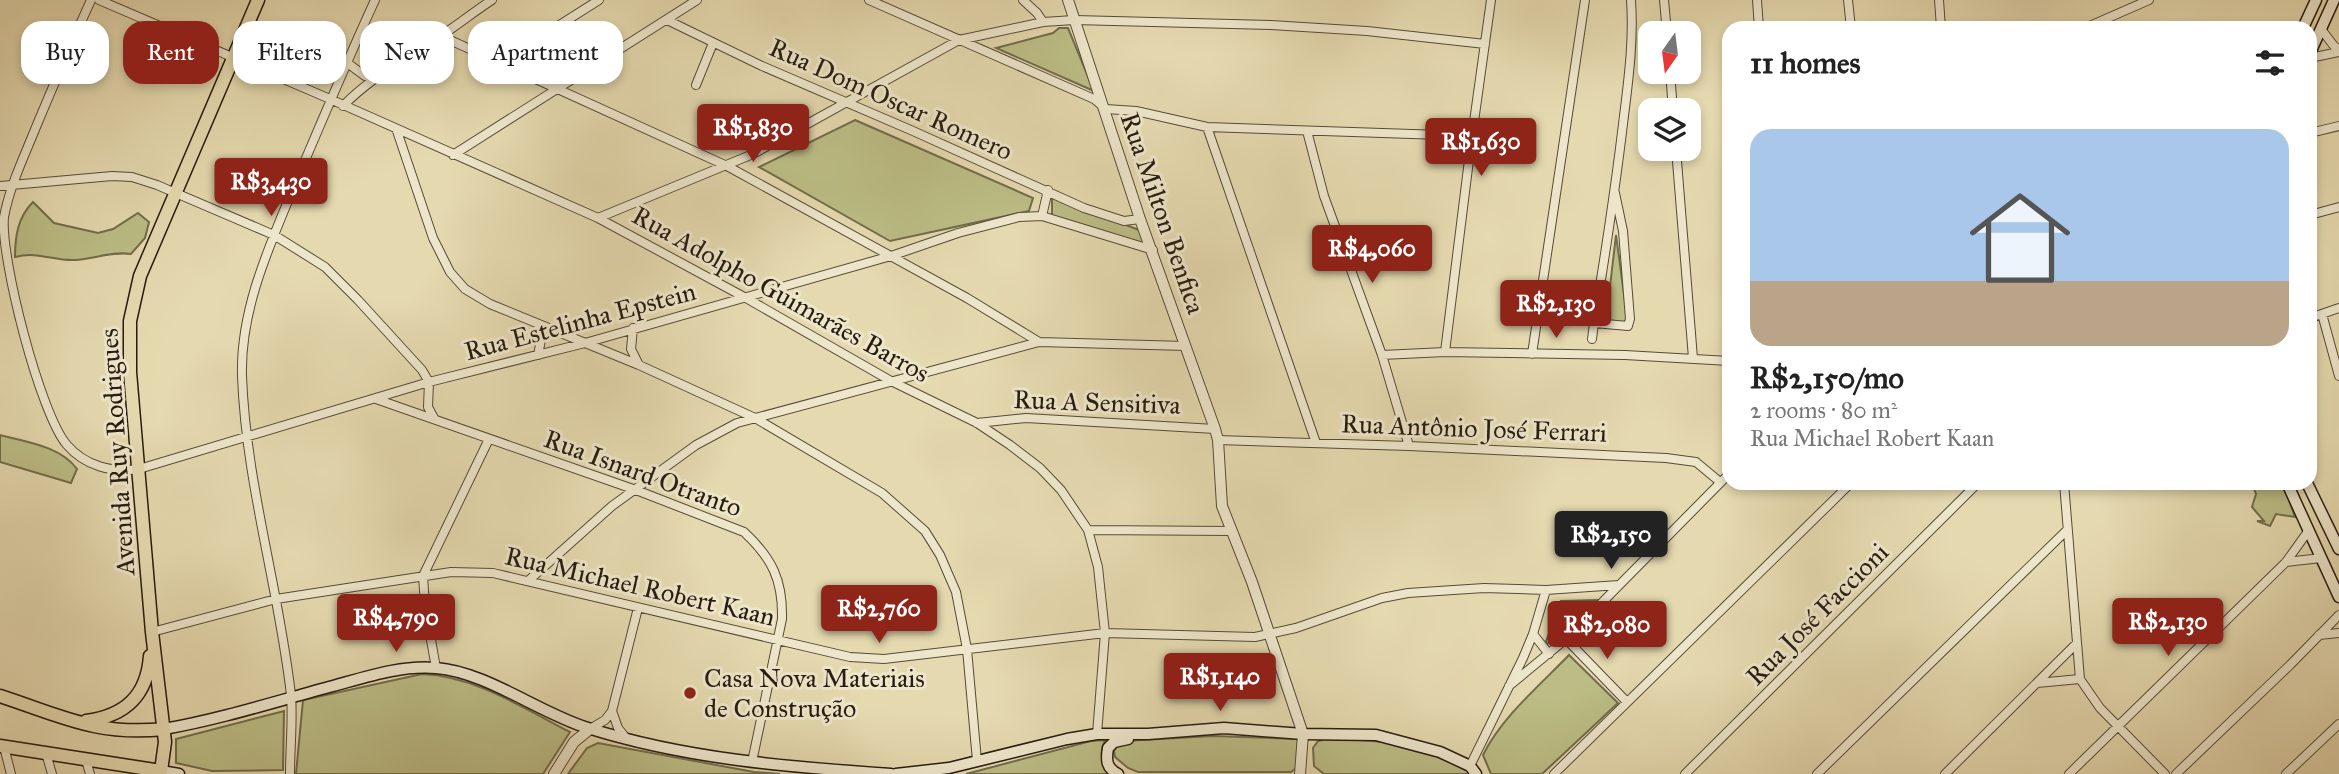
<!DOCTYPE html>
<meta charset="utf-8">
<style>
:root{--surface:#fff;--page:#f6f6f6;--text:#222;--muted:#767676;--line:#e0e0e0;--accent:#8f2418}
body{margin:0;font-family:"IM FELL Great Primer",serif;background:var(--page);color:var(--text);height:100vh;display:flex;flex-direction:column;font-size:26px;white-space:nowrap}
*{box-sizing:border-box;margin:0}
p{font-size:23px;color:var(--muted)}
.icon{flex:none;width:38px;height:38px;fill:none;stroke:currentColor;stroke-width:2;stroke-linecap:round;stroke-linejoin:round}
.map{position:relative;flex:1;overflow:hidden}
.details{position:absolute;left:1722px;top:21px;width:595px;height:469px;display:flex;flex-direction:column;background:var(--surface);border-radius:21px;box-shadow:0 4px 10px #0003}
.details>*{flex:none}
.banner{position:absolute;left:21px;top:21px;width:665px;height:63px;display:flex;gap:14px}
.needle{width:46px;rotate:194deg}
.tools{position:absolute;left:1638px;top:21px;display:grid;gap:14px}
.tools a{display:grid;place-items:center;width:63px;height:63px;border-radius:14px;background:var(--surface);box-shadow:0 4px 10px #0003;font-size:35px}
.price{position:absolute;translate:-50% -60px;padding:0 16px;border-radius:7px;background:var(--accent);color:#fff;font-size:23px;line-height:46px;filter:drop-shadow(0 2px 4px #0008)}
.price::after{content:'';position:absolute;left:50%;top:42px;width:21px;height:16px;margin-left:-10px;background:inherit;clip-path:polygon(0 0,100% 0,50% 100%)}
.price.on{background:#222;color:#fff}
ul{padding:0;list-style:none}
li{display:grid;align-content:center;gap:14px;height:371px;padding:0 28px}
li+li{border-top:2px solid var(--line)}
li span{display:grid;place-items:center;height:217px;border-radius:21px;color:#555}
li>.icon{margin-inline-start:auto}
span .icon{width:126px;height:126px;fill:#fffc;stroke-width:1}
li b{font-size:30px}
h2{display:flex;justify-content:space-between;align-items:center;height:84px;padding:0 28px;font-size:30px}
.chip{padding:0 24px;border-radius:21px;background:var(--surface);box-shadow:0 4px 10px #0003;font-size:24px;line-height:63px}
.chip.on{background:var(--accent);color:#fff}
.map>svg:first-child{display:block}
</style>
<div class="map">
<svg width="2339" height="774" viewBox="0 0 2339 774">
<rect width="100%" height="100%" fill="#e5d9af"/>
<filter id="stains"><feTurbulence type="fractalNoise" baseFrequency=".00286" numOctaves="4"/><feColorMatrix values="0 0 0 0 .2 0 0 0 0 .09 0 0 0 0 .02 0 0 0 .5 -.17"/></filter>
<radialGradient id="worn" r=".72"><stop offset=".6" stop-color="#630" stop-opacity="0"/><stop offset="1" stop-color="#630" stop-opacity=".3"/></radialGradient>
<path fill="#bcbd86" stroke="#726c4b" stroke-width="2" d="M1059,28H1068L1094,91L996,48L1053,33Z
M855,120L1033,198L1029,211L890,241L759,167Z
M1052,196L1144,232L1143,244L1052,216Z
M33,202L54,223L98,233L113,229L138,213L149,222L145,238L131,254C112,251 94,259 75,260C53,261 38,251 15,257C15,236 18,217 33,202Z
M1616,235L1628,324L1606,321Z
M0,435C26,442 60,446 77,469L71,483L0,462Z
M2252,483H2283L2295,517L2276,514L2270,526L2257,521H2264L2252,507L2256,494Z
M1598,600L1544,647L1561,601Z
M1569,655L1618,703L1542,774H1491L1483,755C1502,717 1539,686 1569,655Z
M422,674C475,676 523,708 570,732L543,774H296L303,700Z
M284,711L283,770L212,771L176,763V739Z
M1213,736L1297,739L1301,745L1299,766L1291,772H1138L1128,768L1115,757L1114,750L1123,741Z
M1327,739C1367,739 1443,743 1473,774H1324L1314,766L1313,748L1318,741Z
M1105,740C1099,752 1101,763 1110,774H966L1091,741Z
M598,743L754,772L780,774H568L587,748Z"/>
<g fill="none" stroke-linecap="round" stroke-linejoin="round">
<defs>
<path id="minor" d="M91,0C72,42 54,84 36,127C24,157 10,185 4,217C0,257 40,414 67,445C85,466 112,473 139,469L429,382L585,343L891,256L958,233L1019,217L1042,216L1153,250
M99,0L330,99L598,218L746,298L891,381L977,423L1010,445L1040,468L1061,490L1088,530L1098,567L1105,633L1097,734
M869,0L1094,99L1106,109L1136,111L1207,127L1472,136
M1023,0L1037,13L1043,22
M1664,0L1667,33
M1757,0L1759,28
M1848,0L1851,28
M1939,0L1941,28
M667,20L762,66L913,131L1084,208L1124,221L1140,219
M2085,28L2149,0
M2321,29L2334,46L2339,49
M441,36L727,166L967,298L1039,342
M2310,58L2339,52
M346,62L365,76L377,74
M501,62L599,0
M1670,72L1673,110
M696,85L713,43
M343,106C372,76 408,58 442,35C459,24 475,11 492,0
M1207,127L1316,443
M397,131L433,238L450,272L465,289L490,304L639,365L755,418L882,493L925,531L940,555L956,592L967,649L977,761
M1307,131L1324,196L1382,355L1409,446
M2310,133L2339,126
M1676,149L1693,358
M453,155L697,0
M0,186L112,176L132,177L157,185L274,235L325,267L358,300L422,370L429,382L428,407L434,418
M1615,193L1623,231L1630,319L1628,326L1594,323C1605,256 1615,191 1623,124C1628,83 1634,42 1631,0
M2310,215L2339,207
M1042,216L1048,190
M598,218L753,154L959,40L1043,22L1074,20L1271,25L1367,31L1485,44
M2322,314L2339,376
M2310,318L2339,308
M633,328L631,349L639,365
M1592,339L1594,323
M1445,352L1472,136L1491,0
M1532,354L1585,0
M538,355L541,340L539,324
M1382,355L1445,352L1625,355L1729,361
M376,399L636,490L744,532C772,558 783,580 782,619L752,762
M977,423L1026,418L1215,429
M1218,440L1409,446L1666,458L1696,462L1720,482
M2064,483L2080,679L2100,708L2165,774
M1088,530L1231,531
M2286,562L2321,558
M528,581L612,506L696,445L737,423L1039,342L1186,346
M152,632L276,599L451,572L493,573L850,657L884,659L1105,633L1255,637L1296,628L1382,598L1408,593L1484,588L1546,590L1619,585
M1533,634L1549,654
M2319,635L2339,633
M1566,639L1627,702
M436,668L425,606L423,576L489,439
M2037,683L2080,679
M1509,686L1566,639L1729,474
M612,711L618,728L626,738
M590,729L605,720L612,711L638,608
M4,747L11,774
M46,753L52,774
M86,760L90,774
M1470,766L1523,658L1533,634L1546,590
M290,774C290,748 293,720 291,695C279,588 246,484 242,376C240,309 270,245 295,184C321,123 347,61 375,0
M1554,774L1851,483
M1685,774L1978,483
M1817,774L2067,530
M1945,774L2076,644
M2069,774L2286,562L2309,530
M2176,774L2290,665L2339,615
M2286,774L2339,724"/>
<path id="tertiary" d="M1068,0L1140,219L1215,429L1218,440L1222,506L1252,582L1303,734L1300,774
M554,774L574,742L590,729"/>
<path id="secondary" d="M2303,28L2316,0
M2310,53L2334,0
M2287,483L2339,597
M2307,483L2339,549
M164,729C221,719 277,701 333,686C366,677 401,665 436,668C487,672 539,713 588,728C686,759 789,767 891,774
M161,771L179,774
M896,774L949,768L1067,739L1097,734H1148L1224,728L1303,734L1376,735L1440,752L1470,766L1476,774
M1118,774C1106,768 1106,760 1108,748L1114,742L1128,739"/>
<path id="primary" d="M0,696C61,716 97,736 164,729
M86,721C125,716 147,696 150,656
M0,746L161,771L165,742L152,632L130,372V321L140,276L258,0"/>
</defs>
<use href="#minor" stroke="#564b38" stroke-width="10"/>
<use href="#tertiary" stroke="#564b38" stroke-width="12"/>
<use href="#secondary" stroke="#271c10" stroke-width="13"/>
<use href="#primary" stroke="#271c10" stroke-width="15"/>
<use href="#minor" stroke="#eee6cb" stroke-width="8"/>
<use href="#tertiary" stroke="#eee6cb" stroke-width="10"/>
<use href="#secondary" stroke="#eee6cb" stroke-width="10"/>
<use href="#primary" stroke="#e5d9af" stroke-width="12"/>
</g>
<circle fill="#8f2418" stroke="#eee6cb" stroke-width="2.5" cx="690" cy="693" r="7"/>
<g text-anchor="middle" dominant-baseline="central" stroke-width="6" stroke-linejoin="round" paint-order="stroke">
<g font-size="26" fill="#271c10" stroke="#eee6cb">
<text transform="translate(891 99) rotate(24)">Rua Dom Oscar Romero</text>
<text transform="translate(1163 213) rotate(71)">Rua Milton Benfica</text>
<text transform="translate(781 294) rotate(29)">Rua Adolpho Guimarães Barros</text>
<text transform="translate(580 321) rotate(-15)">Rua Estelinha Epstein</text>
<text transform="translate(1097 402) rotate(2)">Rua A Sensitiva</text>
<text transform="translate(1474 428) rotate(2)">Rua Antônio José Ferrari</text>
<text transform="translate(117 452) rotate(-94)">Avenida Ruy Rodrigues</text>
<text transform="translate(643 473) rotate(20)">Rua Isnard Otranto</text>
<text transform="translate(640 586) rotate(13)">Rua Michael Robert Kaan</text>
<text transform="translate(1817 614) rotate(-45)">Rua José Faccioni</text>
</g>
<g font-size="26" fill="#271c10" stroke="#eee6cb" text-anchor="start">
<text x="704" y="678">Casa Nova Materiais<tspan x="704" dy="30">de Construção</tspan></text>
</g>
</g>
<rect width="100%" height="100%" filter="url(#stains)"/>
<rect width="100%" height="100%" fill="url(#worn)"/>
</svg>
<div class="tools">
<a><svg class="needle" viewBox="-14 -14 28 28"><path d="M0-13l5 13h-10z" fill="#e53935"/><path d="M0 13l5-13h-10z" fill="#767676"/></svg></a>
<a><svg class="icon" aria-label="layers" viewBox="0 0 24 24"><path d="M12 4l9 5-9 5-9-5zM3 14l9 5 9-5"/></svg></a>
</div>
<b class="price" style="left:753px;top:164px">R$1,830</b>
<b class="price" style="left:1481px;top:178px">R$1,630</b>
<b class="price" style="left:271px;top:218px">R$3,430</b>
<b class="price" style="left:1372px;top:285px">R$4,060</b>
<b class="price" style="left:1556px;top:340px">R$2,130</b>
<b class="price on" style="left:1611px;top:571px">R$2,150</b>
<b class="price" style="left:879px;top:645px">R$2,760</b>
<b class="price" style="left:396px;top:654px">R$4,790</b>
<b class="price" style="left:2168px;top:658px">R$2,130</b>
<b class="price" style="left:1607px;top:661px">R$2,080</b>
<b class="price" style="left:1220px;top:713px">R$1,140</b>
<div class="banner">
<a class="chip">Buy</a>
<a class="chip on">Rent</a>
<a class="chip">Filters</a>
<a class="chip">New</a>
<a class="chip">Apartment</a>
</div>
<section class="details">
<h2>11 homes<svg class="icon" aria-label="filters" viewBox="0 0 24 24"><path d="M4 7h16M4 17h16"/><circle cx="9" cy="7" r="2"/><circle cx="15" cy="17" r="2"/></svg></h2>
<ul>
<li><span style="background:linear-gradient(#a9c7e8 70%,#b9a48a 0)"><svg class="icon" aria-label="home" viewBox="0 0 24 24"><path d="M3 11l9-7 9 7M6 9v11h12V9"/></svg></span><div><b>R$2,150/mo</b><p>2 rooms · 80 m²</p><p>Rua Michael Robert Kaan</p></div></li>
</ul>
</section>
</div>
